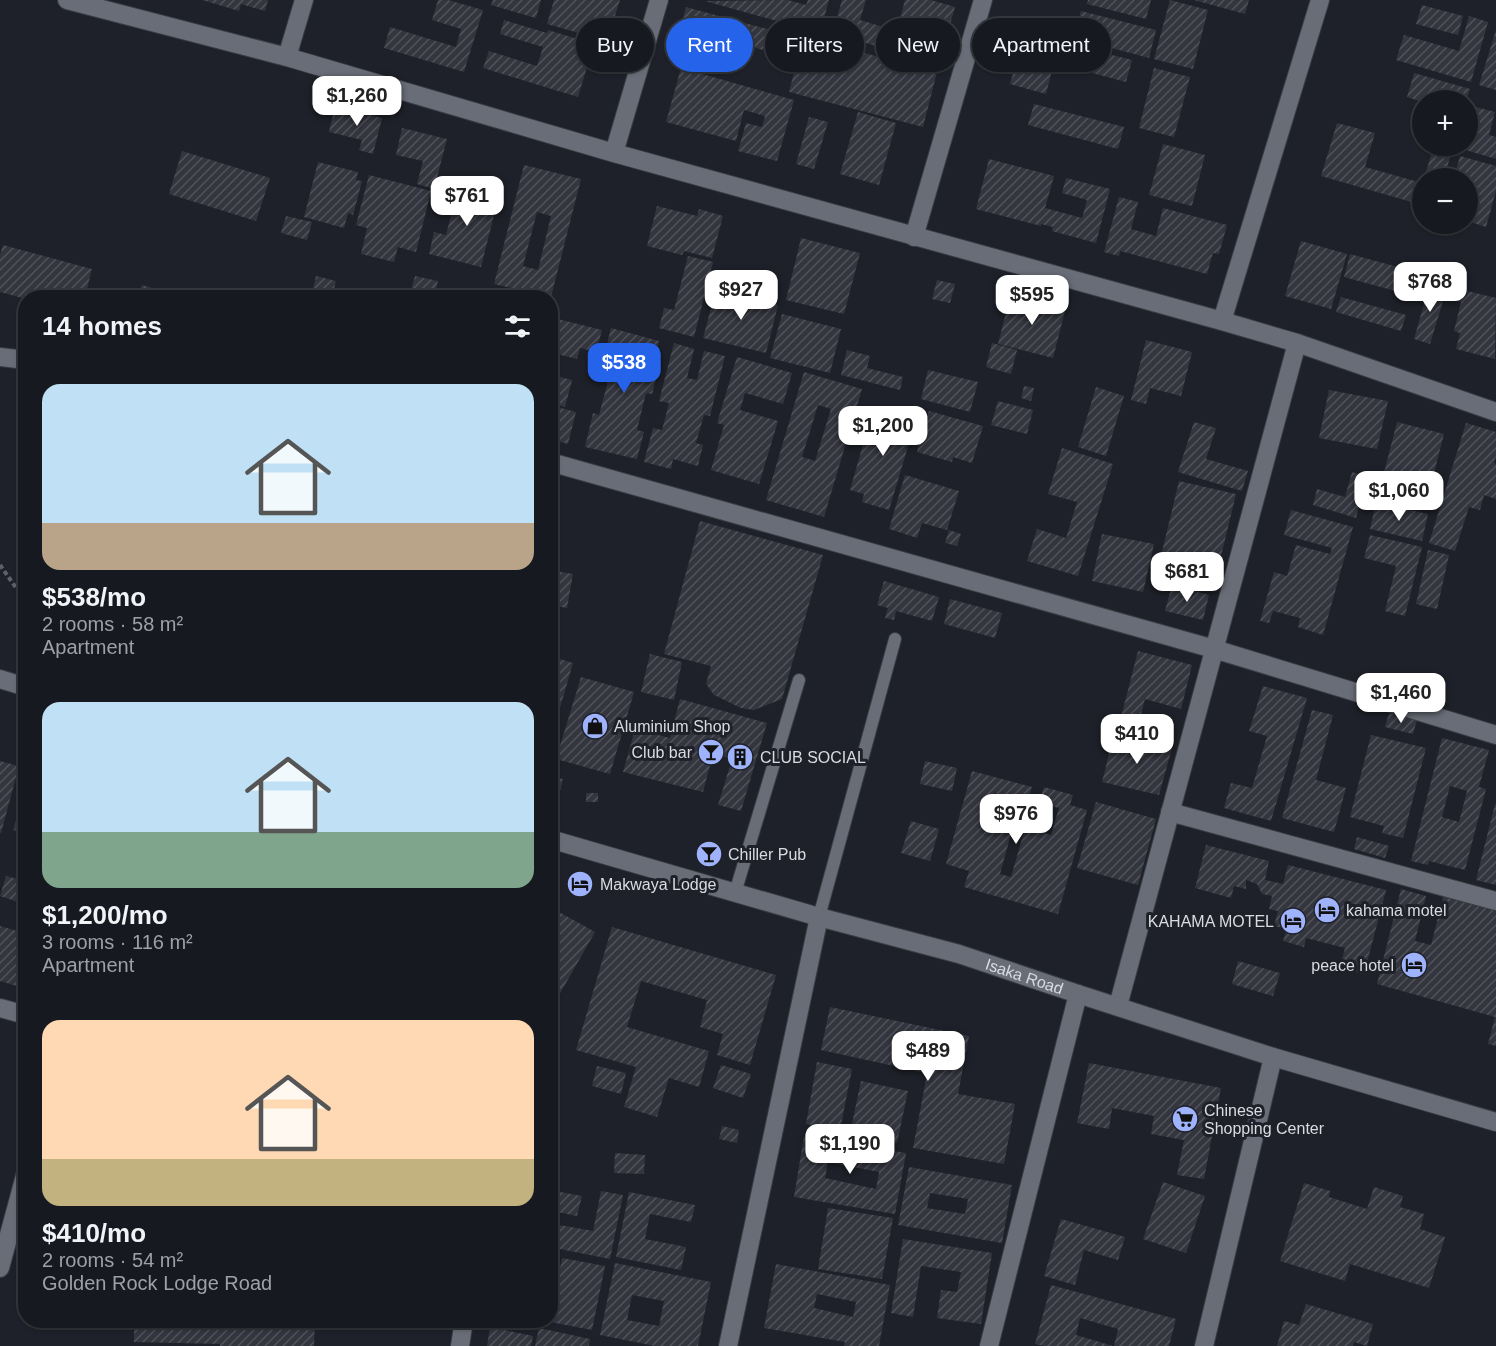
<!DOCTYPE html>
<meta charset="utf-8">
<style>
:root{--surface:#16191f;--page:#23262c;--text:#f1f3f6;--muted:#9ea0a4;--line:#35383d;--accent:#2563eb}
body{margin:0;font-family:Arial,sans-serif;background:var(--page);color:var(--text);height:100vh;display:flex;flex-direction:column;font-size:22px;white-space:nowrap}
*{box-sizing:border-box;margin:0}
p{font-size:20px;color:var(--muted)}
.icon{flex:none;width:33px;height:33px;fill:none;stroke:currentColor;stroke-width:2;stroke-linecap:round;stroke-linejoin:round}
.map{position:relative;flex:1;overflow:hidden}
.sheet{position:absolute;left:18px;top:290px;width:540px;height:1038px;display:flex;flex-direction:column;background:var(--surface);border-radius:24px;box-shadow:0 2px 4px #0004,0 0 0 2px var(--line)}
.sheet>*{flex:none}
.hud{position:absolute;left:576px;top:18px;width:570px;height:54px;display:flex;gap:12px}
.fabs{position:absolute;left:1412px;top:90px;display:grid;gap:12px}
.fabs a{display:grid;place-items:center;width:66px;height:66px;border-radius:50%;background:var(--surface);box-shadow:0 2px 4px #0004,0 0 0 2px var(--line);font-size:30px}
.price{position:absolute;translate:-50% -51px;padding:0 14px;border-radius:12px;background:#fff;color:#222;font-size:20px;line-height:39px;filter:drop-shadow(0 2px 3px #0008)}
.price::after{content:'';position:absolute;left:50%;top:36px;width:18px;height:14px;margin-left:-9px;background:inherit;clip-path:polygon(0 0,100% 0,50% 100%)}
.price.current{background:var(--accent);color:#fff}
ul{padding:0;list-style:none}
li{display:grid;align-content:center;gap:12px;height:318px;padding:0 24px}
li span{display:grid;place-items:center;height:186px;border-radius:18px;color:#555}
li>.icon{margin-inline-start:auto}
span .icon{width:108px;height:108px;fill:#fffc;stroke-width:1}
li b{font-size:26px}
h2{display:flex;justify-content:space-between;align-items:center;height:72px;padding:0 24px;font-size:26px}
.pill{padding:0 21px;border-radius:27px;background:var(--surface);box-shadow:0 2px 4px #0004,0 0 0 2px var(--line);font-size:21px;line-height:54px}
.pill.current{background:var(--accent);color:#fff}
.map>svg:first-child{display:block}
</style>
<div class="map">
<svg width="1496" height="1346" viewBox="0 0 1496 1346">
<defs>
<pattern id="building-hatch" width="6" height="6" patternUnits="userSpaceOnUse" patternTransform="scale(1.5)"><rect width="6" height="6" fill="#34363f"/><path d="M-1 1l2-2M0 6l6-6M5 7l2-2" fill="none" stroke="#51525a"/></pattern>
</defs>
<rect width="100%" height="100%" fill="#1e2129"/>
<path fill="url(#building-hatch)" fill-rule="evenodd" d="M202,0H268L265,11L241,4L239,11Z
M438,0H448L483,10L464,72L384,48L390,27L456,47L461,29L432,20Z
M493,0H541L536,18L491,5Z
M554,0H620L613,22L606,20L600,39L547,24Z
M788,0L806,5L808,0H829L820,33L705,1Z
M842,0H866L860,20L897,31L905,0H931L955,7L939,63L832,34Z
M1088,0H1151L1146,19L1087,4Z
M1170,0L1208,10L1193,69L1154,59Z
M1194,0H1249L1245,14Z
M1422,5L1463,16L1458,35L1416,24Z
M686,7L793,36L787,57L716,36L706,71L671,61Z
M1081,11L1156,30L1149,58L1074,38Z
M1469,16L1488,22L1471,82L1396,60L1404,35L1459,51Z
M504,20L547,33L548,30L594,44L578,97L483,68L489,51L537,66L543,47L500,34Z
M1496,30V90L1479,85Z
M1024,33L1132,60L1126,82L1054,63L1046,94L1010,84Z
M803,37L937,72L923,127L789,92Z
M681,68L794,100L777,161L738,151L746,123L762,127L765,116L744,110L736,141L666,122Z
M1154,68L1190,77L1174,137L1139,128Z
M1414,73L1470,89L1466,100L1422,102L1407,97Z
M1034,104L1124,127L1118,149L1028,125Z
M335,106L382,118L373,154L359,150L362,140L329,132Z
M1475,107L1495,112L1489,135L1496,137V159L1462,149L1463,146H1467V134Z
M858,112L896,123L879,185L840,174Z
M809,117L828,122L814,169L796,164Z
M1337,123L1375,133L1365,167L1422,183V205L1321,176Z
M402,128L447,139L434,189L417,184L423,161L396,155Z
M1163,144L1205,155L1192,206L1149,195Z
M1433,149L1451,154L1444,178H1424Z
M182,151L270,178L256,221L169,194Z
M1460,156L1496,166V191L1486,227L1467,221V178H1454Z
M989,159L1054,176L1045,208L1082,218L1087,200L1062,193L1066,178L1110,189L1096,243L1052,231L1053,227L1041,224V226L976,209Z
M318,162L358,172L356,180L362,181L353,215L348,213L344,228L304,217Z
M524,165L581,179L551,297L494,284ZM537,212L551,216L538,270L523,266Z
M369,175L431,191L416,252L398,247L394,262L361,254L367,228L356,225Z
M459,184L499,195L481,267L429,254L434,232L446,235Z
M1119,197L1138,202L1131,229L1156,236L1163,208L1227,225L1219,254L1213,253L1207,274L1120,251L1119,256L1104,252Z
M657,206L697,216L699,209L723,216L712,258L684,251L682,255L647,246Z
M286,216L312,222L307,240L281,233Z
M801,238L860,253L844,314L786,300Z
M1301,241L1347,254L1331,309L1285,296Z
M3,245L92,269L85,297H26V299L0,292V255Z
M1350,254L1405,269L1399,292L1344,277Z
M688,256L713,262L694,337L659,328L664,308L674,310Z
M316,276L336,281L332,297H311Z
M415,276L438,281L434,297H409Z
M937,280L955,284L950,303L932,299Z
M1430,283L1447,288L1430,344L1414,339Z
M142,285L178,296V297H138Z
M1451,287L1496,298L1495,359L1456,349L1460,333L1454,331L1461,302L1448,299Z
M466,289L486,294L485,297H464Z
M716,289L778,305L766,353L703,338Z
M1011,293L1066,307L1053,358L998,344Z
M1341,297L1406,315L1401,331L1336,312Z
M782,314L841,329L830,373L770,358Z
M550,317L602,330L596,352L580,348L577,359L557,354L552,375L572,380L565,407L550,403Z
M611,328L659,341L655,359L661,361L652,394L646,393L637,430L644,432L637,459L585,447L593,413L599,415L611,370L601,368Z
M1146,340L1192,352L1181,396L1150,388L1146,404L1131,400Z
M674,343L694,349L687,378L697,380L704,351L725,356L710,416L704,415L696,443L703,445L698,466L673,459L671,469L644,462L653,428L662,430L669,403L659,401Z
M992,343L1017,350L1011,374L986,367Z
M847,350L870,356L867,368L903,377L900,390L841,375Z
M737,357L792,373L783,404L745,393L740,410L778,421L759,484L711,470L724,425L717,423Z
M928,370L978,382L970,412L921,399Z
M804,372L862,389L824,517L766,500ZM818,405L831,409L815,461L802,457Z
M1024,386L1034,388L1031,401L1021,398Z
M1096,387L1124,396L1106,456L1078,447Z
M1329,390L1388,401L1377,449L1319,438Z
M998,401L1033,410L1027,434L991,425Z
M550,405L576,412L568,444L550,439Z
M895,406L918,413L889,510L862,502L864,494L850,490L872,413L891,419Z
M929,411L983,426L972,463L953,457L952,462L917,452Z
M1194,422L1216,428L1206,459L1248,471L1242,491L1178,472Z
M1397,422L1444,434L1425,508L1378,496Z
M1466,423L1496,432V456L1494,463L1496,464V499L1484,495L1480,510L1469,507L1455,551L1429,543Z
M1062,448L1113,464L1078,576L1027,561L1037,529L1066,538L1077,502L1048,494Z
M1352,472L1368,477L1356,518L1313,505L1317,489L1345,497Z
M905,475L959,491L947,530L922,523L917,538L889,529Z
M1179,481L1236,494L1217,573L1160,560Z
M1376,502L1428,514L1422,541L1370,529Z
M1291,510L1353,527L1323,635L1298,627L1300,618L1273,611L1269,623L1260,621L1274,572L1287,576L1296,545L1330,554L1332,548L1284,535Z
M700,521L823,555L782,699L754,710L741,708L714,695L706,684L711,666L664,654Z
M949,530L961,534L957,546L945,543Z
M1102,534L1154,544L1143,592L1092,581Z
M1370,535L1422,547L1405,616L1385,611L1396,566L1364,558Z
M1428,550L1449,555L1437,609L1416,604Z
M550,570L573,574L567,608L550,605Z
M884,581L939,597L932,621L896,611L894,620L885,618L888,608L877,605Z
M1172,585L1209,595L1203,620L1165,611Z
M950,599L1002,613L995,638L944,624Z
M1138,651L1192,665L1181,709L1145,699L1139,722L1121,717Z
M650,654L682,662L674,700L641,692Z
M550,656L573,663L551,739H550Z
M581,677L634,692L610,774L556,759Z
M1263,686L1307,698L1271,821L1224,808L1231,783L1252,788L1267,736L1249,731Z
M680,699L767,723L741,811L718,805L732,759L713,754L703,792L623,772L635,729L670,738Z
M1312,710L1333,715L1316,780L1346,788L1334,832L1282,818Z
M1389,713L1417,720L1413,734L1385,727Z
M1114,734L1172,748L1159,795L1102,782Z
M1371,735L1426,748L1403,838L1382,833L1384,826L1350,817Z
M1442,738L1489,750L1479,787L1486,789L1465,870L1429,861L1428,865L1411,861ZM1450,786L1467,791L1459,822L1442,817Z
M0,761L19,766L1,833H0Z
M925,761L957,768L952,791L920,784Z
M972,771L1032,787L1027,803L994,793L988,815L1014,823L1000,874L1011,877L1025,828L1051,835L1059,808L1039,803L1044,787L1073,795L1070,805L1087,810L1058,914L964,887L969,871L946,864Z
M550,776L563,779L560,791L550,789Z
M26,789V833L13,830Z
M586,793H598V802H586Z
M1096,802L1156,819L1138,885L1077,868Z
M1495,804H1496V885L1476,880Z
M911,821L939,829L930,861L901,853Z
M1357,837L1389,846L1385,858L1354,849Z
M1206,845L1269,861L1265,880L1283,884L1288,865L1386,890L1364,974L1340,968L1345,948L1306,938L1304,947L1283,941L1287,929L1274,926L1278,911L1269,909L1272,896L1262,894L1257,884L1246,880V889L1234,886L1231,898L1195,888Z
M6,876L26,881V981L23,988L0,981V926L17,931L24,904L0,896Z
M1401,889L1426,896L1415,941L1431,945L1444,894L1496,908V1046L1488,1044L1495,1017L1377,984Z
M550,907L595,932L550,1011Z
M612,927L776,975L750,1065L717,1055L723,1034L700,1027L707,1000L641,981L627,1027L709,1051L699,1087L669,1078L657,1117L624,1107L636,1067L576,1050Z
M1238,961L1280,973L1273,996L1232,984Z
M830,1007L969,1036L958,1094L1015,1104L1004,1164L913,1148L931,1053L926,1073L821,1050Z
M817,1062L852,1069L840,1130L806,1124Z
M1089,1063L1221,1088L1204,1179L1177,1175L1184,1140L1151,1134L1154,1116L1112,1108L1109,1129L1077,1123Z
M721,1065L751,1074L743,1098L713,1088Z
M597,1066L626,1073L621,1094L592,1086Z
M861,1081L908,1091L897,1143L850,1133Z
M722,1126L739,1130L737,1143L719,1139Z
M804,1136L906,1153L895,1214L794,1197ZM828,1162L879,1172L876,1189L825,1178Z
M615,1153L645,1155L644,1174L614,1173Z
M909,1167L1012,1185L1002,1243L898,1225ZM930,1193L968,1199L965,1214L927,1208Z
M1163,1182L1205,1196L1186,1253L1143,1239Z
M1304,1183L1330,1191L1329,1197L1367,1209L1374,1187L1403,1196L1400,1207L1424,1214L1420,1229L1445,1237L1429,1288L1350,1264L1345,1281L1280,1261Z
M550,1190L582,1196L577,1216L557,1212L554,1224L593,1231L601,1191L623,1195L610,1259L550,1247Z
M629,1192L695,1205L691,1222L650,1214L645,1239L686,1247L681,1270L616,1257Z
M828,1208L893,1218L882,1279L818,1269Z
M1061,1219L1125,1237L1118,1260L1084,1250L1075,1285L1044,1276Z
M903,1239L992,1253L981,1324L937,1318L941,1290L957,1292L961,1272L921,1266L913,1317L891,1313Z
M562,1258L605,1266L592,1330L550,1322Z
M615,1263L711,1282L698,1346H655L600,1335ZM632,1295L664,1301L659,1326L627,1320Z
M776,1264L890,1285L879,1346H844L845,1342L764,1328ZM817,1294L856,1302L853,1317L814,1308Z
M1051,1285L1176,1319L1169,1346H1114L1118,1329L1080,1318L1076,1335L1113,1346H1044L1035,1344Z
M1306,1304L1373,1324L1367,1346L1354,1342L1353,1346H1277L1284,1321L1299,1325Z
M134,1320H315L314,1346H220V1344L134,1342Z
M490,1327L533,1336L531,1346H487Z
M539,1328L590,1339L589,1346H535Z"/>
<g fill="none" stroke-linecap="round" stroke-linejoin="round">
<defs>
<path id="service" d="M735,893L799,680
M819,917L895,639"/>
<path id="minor" d="M67,0L287,57L614,153L1222,321L1297,343L1496,412
M287,57L304,0
M614,153L659,0
M914,237L983,0
M1222,321L1320,0
M0,357L26,360
M550,462L1214,649L1496,735
M1170,812L1496,901
M1118,1006L1297,343
M0,1008L26,1015
M0,1268L26,1172
M460,1346L464,1320
M728,1346L819,917
M989,1346L1078,994
M1204,1346L1273,1057"/>
<g id="tertiary">
<path d="M0,679L26,687"/>
<path id="s1" d="M550,839L819,917L959,954L1078,994L1273,1057L1496,1122"/>
</g>
</defs>
<use href="#service" stroke="#3a3c43" stroke-width="14"/>
<use href="#minor" stroke="#3a3c43" stroke-width="20"/>
<use href="#tertiary" stroke="#3a3c43" stroke-width="20"/>
<path stroke="#5e6168" stroke-width="4" stroke-dasharray="4.5 3" stroke-linecap="butt" d="M0,565L26,602"/>
<use href="#service" stroke="#696d77" stroke-width="12"/>
<use href="#minor" stroke="#696d77" stroke-width="18"/>
<use href="#tertiary" stroke="#696d77" stroke-width="18"/>
</g>
<defs>
<symbol id="shop-disc" viewBox="-11 -11 22 22"><circle r="9.5" fill="#9fb3fd" stroke="#1e2129"/><path d="M-5-2.5h2.3a2.7 3.5 0 0 1 5.4 0H5L5.5 6h-11ZM-1.5-2.5h3a1.5 2.3 0 0 0-3 0Z" fill="#111"/></symbol>
<symbol id="bar-disc" viewBox="-11 -11 22 22"><circle r="9.5" fill="#9fb3fd" stroke="#1e2129"/><path d="M-6-5H6L.8 .8V4.5H3.5V6h-7V4.5H-.8V.8Z" fill="#111"/></symbol>
<symbol id="building-disc" viewBox="-11 -11 22 22"><circle r="9.5" fill="#9fb3fd" stroke="#1e2129"/><path d="M-4-6H4V6H1V3H-1V6H-4ZM-2.5-4.3h1.7v1.8h-1.7ZM.8-4.3h1.7v1.8H.8ZM-2.5-1h1.7V.8h-1.7ZM.8-1h1.7V.8H.8Z" fill="#111"/></symbol>
<symbol id="hotel-disc" viewBox="-11 -11 22 22"><circle r="9.5" fill="#9fb3fd" stroke="#1e2129"/><path d="M-6-4.5h1.5V1H6V5H4.5V3h-9V5H-6ZM-4 0a1.8 1.8 0 1 1 3.6 0ZM.5 0V-2.5h3Q6-2.5 6 0Z" fill="#111"/></symbol>
<symbol id="supermarket-disc" viewBox="-11 -11 22 22"><circle r="9.5" fill="#9fb3fd" stroke="#1e2129"/><path d="M-6-5.5h2.5l.6 2H6L4.5 2H-2.5L-4.4-4H-6ZM-1.5 3.2a1.3 1.3 0 1 0 .1 0ZM3 3.2a1.3 1.3 0 1 0 .1 0Z" fill="#111"/></symbol>
</defs>
<g fill-rule="evenodd">
<use href="#shop-disc" x="580" y="711" width="30" height="30"/>
<use href="#bar-disc" x="696" y="737" width="30" height="30"/>
<use href="#building-disc" x="725" y="742" width="30" height="30"/>
<use href="#bar-disc" x="694" y="839" width="30" height="30"/>
<use href="#hotel-disc" x="565" y="869" width="30" height="30"/>
<use href="#hotel-disc" x="1312" y="895" width="30" height="30"/>
<use href="#hotel-disc" x="1278" y="906" width="30" height="30"/>
<use href="#hotel-disc" x="1399" y="950" width="30" height="30"/>
<use href="#supermarket-disc" x="1170" y="1104" width="30" height="30"/>
</g>
<g text-anchor="middle" dominant-baseline="central" stroke-width="6" stroke-linejoin="round" paint-order="stroke">
<g font-size="16" fill="#d9dbe1" stroke="#1e2129" text-anchor="start">
<text x="614" y="726">Aluminium Shop</text>
<text x="692" y="752" text-anchor="end">Club bar</text>
<text x="760" y="757">CLUB SOCIAL</text>
<text x="728" y="854">Chiller Pub</text>
<text x="600" y="884">Makwaya Lodge</text>
<text x="1346" y="910">kahama motel</text>
<text x="1274" y="921" text-anchor="end">KAHAMA MOTEL</text>
<text x="1394" y="965" text-anchor="end">peace hotel</text>
<text x="1204" y="1110">Chinese<tspan x="1204" dy="18">Shopping Center</tspan></text>
</g>
<g font-size="16" fill="#d9dbe1" stroke="#1e2129">
<text stroke="none"><textPath href="#s1" startOffset="494">Isaka Road</textPath></text>
</g>
</g>
</svg>
<div class="fabs">
<a>+</a>
<a>−</a>
</div>
<b class="price" style="left:357px;top:127px">$1,260</b>
<b class="price" style="left:467px;top:227px">$761</b>
<b class="price" style="left:1430px;top:313px">$768</b>
<b class="price" style="left:741px;top:321px">$927</b>
<b class="price" style="left:1032px;top:326px">$595</b>
<b class="price current" style="left:624px;top:394px">$538</b>
<b class="price" style="left:883px;top:457px">$1,200</b>
<b class="price" style="left:1399px;top:522px">$1,060</b>
<b class="price" style="left:1187px;top:603px">$681</b>
<b class="price" style="left:1401px;top:724px">$1,460</b>
<b class="price" style="left:1137px;top:765px">$410</b>
<b class="price" style="left:1016px;top:845px">$976</b>
<b class="price" style="left:928px;top:1082px">$489</b>
<b class="price" style="left:850px;top:1175px">$1,190</b>
<div class="hud">
<a class="pill">Buy</a>
<a class="pill current">Rent</a>
<a class="pill">Filters</a>
<a class="pill">New</a>
<a class="pill">Apartment</a>
</div>
<section class="sheet">
<h2>14 homes<svg class="icon" aria-label="filters" viewBox="0 0 24 24"><path d="M4 7h16M4 17h16"/><circle cx="9" cy="7" r="2"/><circle cx="15" cy="17" r="2"/></svg></h2>
<ul>
<li><span style="background:linear-gradient(#bfe0f5 75%,#b9a48a 0)"><svg class="icon" aria-label="home" viewBox="0 0 24 24"><path d="M3 11l9-7 9 7M6 9v11h12V9"/></svg></span><div><b>$538/mo</b><p>2 rooms · 58 m²</p><p>Apartment</p></div></li>
<li><span style="background:linear-gradient(#bfe0f5 70%,#7fa58c 0)"><svg class="icon" aria-label="home" viewBox="0 0 24 24"><path d="M3 11l9-7 9 7M6 9v11h12V9"/></svg></span><div><b>$1,200/mo</b><p>3 rooms · 116 m²</p><p>Apartment</p></div></li>
<li><span style="background:linear-gradient(#ffd9b3 75%,#c2b280 0)"><svg class="icon" aria-label="home" viewBox="0 0 24 24"><path d="M3 11l9-7 9 7M6 9v11h12V9"/></svg></span><div><b>$410/mo</b><p>2 rooms · 54 m²</p><p>Golden Rock Lodge Road</p></div></li>
</ul>
</section>
</div>
